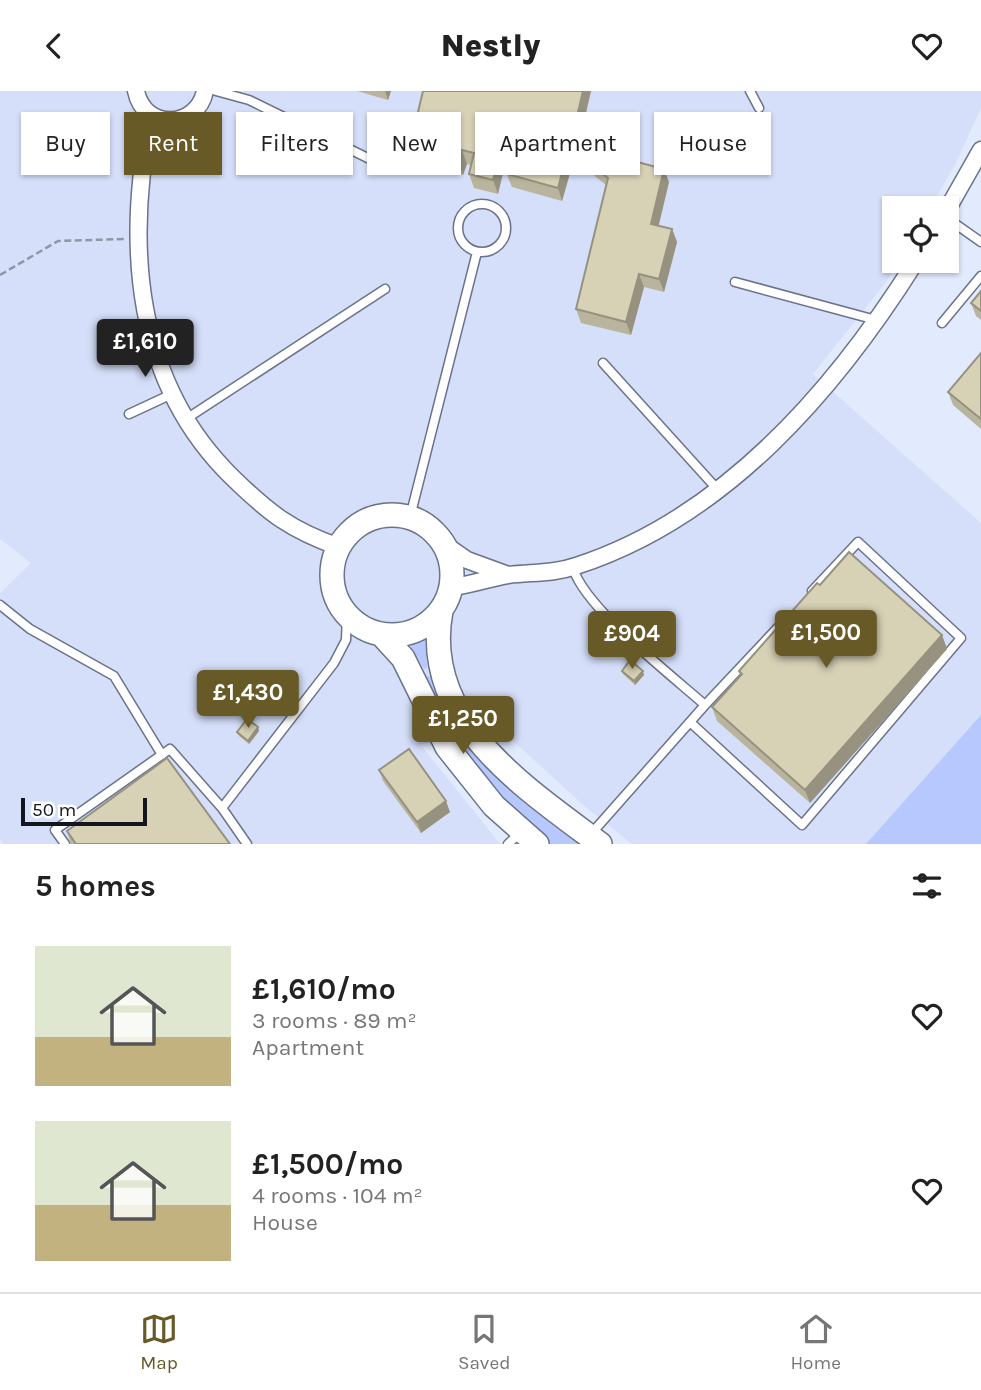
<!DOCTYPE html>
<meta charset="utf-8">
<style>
:root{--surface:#fff;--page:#f2f2f2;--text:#222;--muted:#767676;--line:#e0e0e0;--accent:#675a27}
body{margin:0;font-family:Karla,sans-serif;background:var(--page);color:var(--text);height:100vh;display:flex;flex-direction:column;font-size:26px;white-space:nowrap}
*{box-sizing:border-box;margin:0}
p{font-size:23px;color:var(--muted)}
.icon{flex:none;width:38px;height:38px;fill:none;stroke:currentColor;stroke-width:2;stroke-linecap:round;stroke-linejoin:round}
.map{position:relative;height:753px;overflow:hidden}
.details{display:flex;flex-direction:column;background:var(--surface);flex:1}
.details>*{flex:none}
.top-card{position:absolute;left:21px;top:21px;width:940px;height:63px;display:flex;gap:14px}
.tools{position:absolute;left:882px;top:105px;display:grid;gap:14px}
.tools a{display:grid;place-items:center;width:77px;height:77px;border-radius:0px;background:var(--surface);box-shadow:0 2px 5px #0004;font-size:35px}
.scale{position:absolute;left:21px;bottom:18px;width:126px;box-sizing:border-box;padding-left:7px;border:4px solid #13161f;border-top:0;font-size:19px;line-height:24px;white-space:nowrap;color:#13161f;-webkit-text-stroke:5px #fff;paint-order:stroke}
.price{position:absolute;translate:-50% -60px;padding:0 16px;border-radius:7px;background:var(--accent);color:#fff;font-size:23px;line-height:46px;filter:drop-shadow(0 2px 4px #0008)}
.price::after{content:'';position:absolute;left:50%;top:42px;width:21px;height:16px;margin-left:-10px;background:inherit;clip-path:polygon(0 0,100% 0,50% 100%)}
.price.on{background:#222;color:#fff}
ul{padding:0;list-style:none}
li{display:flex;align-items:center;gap:21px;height:175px;padding:0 35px}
li span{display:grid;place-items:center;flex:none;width:196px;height:140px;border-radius:0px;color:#555}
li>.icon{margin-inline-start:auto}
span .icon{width:84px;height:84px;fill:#fffc;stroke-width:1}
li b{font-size:30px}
h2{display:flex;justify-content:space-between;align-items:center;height:84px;padding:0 35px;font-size:30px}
.tag{padding:0 24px;border-radius:0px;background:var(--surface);box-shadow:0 2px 5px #0004;font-size:24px;line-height:63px}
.tag.on{background:var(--accent);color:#fff}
header{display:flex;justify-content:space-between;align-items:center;height:91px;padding:0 35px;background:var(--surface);font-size:32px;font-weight:800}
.tab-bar{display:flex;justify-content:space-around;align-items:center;height:98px;border-top:2px solid var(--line);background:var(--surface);font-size:19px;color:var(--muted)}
.tab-bar a{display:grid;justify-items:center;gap:4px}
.tab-bar .on{color:var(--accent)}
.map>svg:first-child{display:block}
</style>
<header><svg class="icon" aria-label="back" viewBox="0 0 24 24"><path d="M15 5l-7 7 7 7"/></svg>Nestly<svg class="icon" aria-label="heart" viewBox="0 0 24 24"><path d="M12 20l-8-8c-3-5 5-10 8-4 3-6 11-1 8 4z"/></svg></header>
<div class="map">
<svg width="981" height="753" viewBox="0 0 981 753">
<rect width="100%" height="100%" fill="#e2eafe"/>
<path fill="#d5dff9" d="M0,0H981V17L955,74L930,117H894V170H899L887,190L813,283L981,432V635L873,753H632L582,713L488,627L421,654L500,753H3L0,747V502L31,472L0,448Z"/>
<path fill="#b6c8fd" d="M425,547L427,577L424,578L408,550Z
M431,585L442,612L467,650L587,753H551C495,706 452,653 424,586Z
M981,624V753H866Z"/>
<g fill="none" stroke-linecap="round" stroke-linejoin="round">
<defs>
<path id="lane" d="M216,0L249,9L380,73
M750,0L759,17
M458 137a24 24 0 1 1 48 0a24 24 0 1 1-48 0Z
M947,127L981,151
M735,191L876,229
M942,232L981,185
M603,272L718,399
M129,323L172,303
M186,328L385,198
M410,426L477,161
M573,477C585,517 671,584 705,614L591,743
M0,514L30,538L114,585L162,664
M705,614L784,530
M690,631L802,734L961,547L858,451L812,500
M222,717L334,572L346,549L347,523
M65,753L55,739L170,658L222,717L247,753
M508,753L520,742"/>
<path id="street" d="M136,0C144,40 197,38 205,0
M151,25C125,153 134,291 233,387C270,423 291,439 339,456
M947,119L981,59
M444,453L467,469L508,484
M451,496C471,494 489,487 508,484C531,481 553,483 576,475C725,427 835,299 916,170"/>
<path id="secondary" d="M332 484a60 60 0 1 1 120 0a60 60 0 1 1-120 0Z
M441,520C420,629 524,696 600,753
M381,543L403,567L447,656L494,715L537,753"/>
</defs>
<use href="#lane" stroke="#6b738a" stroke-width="11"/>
<use href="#street" stroke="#6b738a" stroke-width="19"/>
<use href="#secondary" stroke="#6b738a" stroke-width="26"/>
<path stroke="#9096a5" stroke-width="2.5" stroke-dasharray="7 3.5" stroke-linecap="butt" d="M0,184L58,150L124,148"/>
<use href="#lane" stroke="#fff" stroke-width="8"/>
<use href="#street" stroke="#fff" stroke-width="16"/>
<use href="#secondary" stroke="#fff" stroke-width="23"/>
</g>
<path fill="#b9b49d" d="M357,0H391L388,9Z
M591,0L579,52L611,76L669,91L658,135L672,138L677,151L664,201L644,196L631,244L581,232L576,218L607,95L574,68L562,110L512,96L507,84L503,82L498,103L474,97L469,83L471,74L467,73L463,84L414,72L409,59Z
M981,200V229L976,225L971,212Z
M981,262V338L953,314L948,301Z
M820,494L942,544L947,558L810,712L717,630L712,616L740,584L739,580Z
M622,580L644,584L635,594L623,583Z
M258,636L259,640L249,653L239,645L237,641Z
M379,679L450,721L421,742L383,690Z
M67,740L230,753H71Z"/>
<path fill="#96927f" d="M385,0H391L388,9Z
M583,0H591L577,60L572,46Z
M569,55L574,68L562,110L558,97Z
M462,59L467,73L463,84L458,71Z
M498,69L503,82L498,103L493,89Z
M664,78L669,91L656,146L651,133Z
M672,138L677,151L664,201L659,188Z
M639,183L644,196L631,244L626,231Z
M942,544L947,558L810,712L805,699Z
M643,580L644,584L635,594L634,590Z
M258,636L259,640L249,653L248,650Z
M446,710L450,721L421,742L417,731Z"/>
<path fill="#d7d1b6" stroke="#96927f" stroke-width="2" d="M423,0H583L572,46L611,76L614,65L664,78L651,133L672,138L659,188L639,183L626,231L576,218L608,87L569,55L558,97L507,83L510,72L498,69L493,89L469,83L474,62L462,59L458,71L409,59Z
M981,200V220L971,212Z
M981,262V328L948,301Z
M849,461L942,544L805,699L712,616L742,583L739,580L817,492L820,494Z
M630,569L643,580L634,590L622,580Z
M247,628L258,636L248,650L237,641Z
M409,658L446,710L417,731L379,679Z
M167,667L230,753H76L67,740Z"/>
</svg>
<div class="tools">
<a><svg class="icon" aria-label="locate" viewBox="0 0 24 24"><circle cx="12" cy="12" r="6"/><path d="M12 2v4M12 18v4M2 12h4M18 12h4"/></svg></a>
</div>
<div class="scale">50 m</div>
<b class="price on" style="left:145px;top:288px">£1,610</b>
<b class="price" style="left:826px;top:579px">£1,500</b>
<b class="price" style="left:632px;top:580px">£904</b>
<b class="price" style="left:248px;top:639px">£1,430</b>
<b class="price" style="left:463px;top:665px">£1,250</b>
<div class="top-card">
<a class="tag">Buy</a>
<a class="tag on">Rent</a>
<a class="tag">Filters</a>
<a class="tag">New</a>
<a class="tag">Apartment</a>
<a class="tag">House</a>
</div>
</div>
<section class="details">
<h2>5 homes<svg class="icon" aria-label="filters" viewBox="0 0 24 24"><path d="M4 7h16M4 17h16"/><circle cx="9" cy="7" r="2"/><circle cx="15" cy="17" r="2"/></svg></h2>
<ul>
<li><span style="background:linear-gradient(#dfe7d0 65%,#c2b280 0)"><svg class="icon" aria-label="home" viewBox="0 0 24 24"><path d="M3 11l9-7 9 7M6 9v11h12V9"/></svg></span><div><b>£1,610/mo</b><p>3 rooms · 89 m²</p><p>Apartment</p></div><svg class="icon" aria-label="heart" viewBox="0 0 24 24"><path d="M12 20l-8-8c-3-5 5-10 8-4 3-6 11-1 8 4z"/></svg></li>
<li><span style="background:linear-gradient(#dfe7d0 60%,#c2b280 0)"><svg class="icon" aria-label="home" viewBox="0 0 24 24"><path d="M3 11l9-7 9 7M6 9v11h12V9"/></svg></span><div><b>£1,500/mo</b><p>4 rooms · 104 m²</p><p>House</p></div><svg class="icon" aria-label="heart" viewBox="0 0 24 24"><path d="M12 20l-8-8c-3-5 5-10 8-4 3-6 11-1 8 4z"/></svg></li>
</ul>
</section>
<nav class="tab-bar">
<a class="on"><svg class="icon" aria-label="map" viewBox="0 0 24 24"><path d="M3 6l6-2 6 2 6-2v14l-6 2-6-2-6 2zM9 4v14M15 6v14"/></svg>Map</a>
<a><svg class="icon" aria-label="saved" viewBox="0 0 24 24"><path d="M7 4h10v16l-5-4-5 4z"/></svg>Saved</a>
<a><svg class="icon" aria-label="home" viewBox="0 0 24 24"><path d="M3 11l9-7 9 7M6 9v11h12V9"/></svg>Home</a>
</nav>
